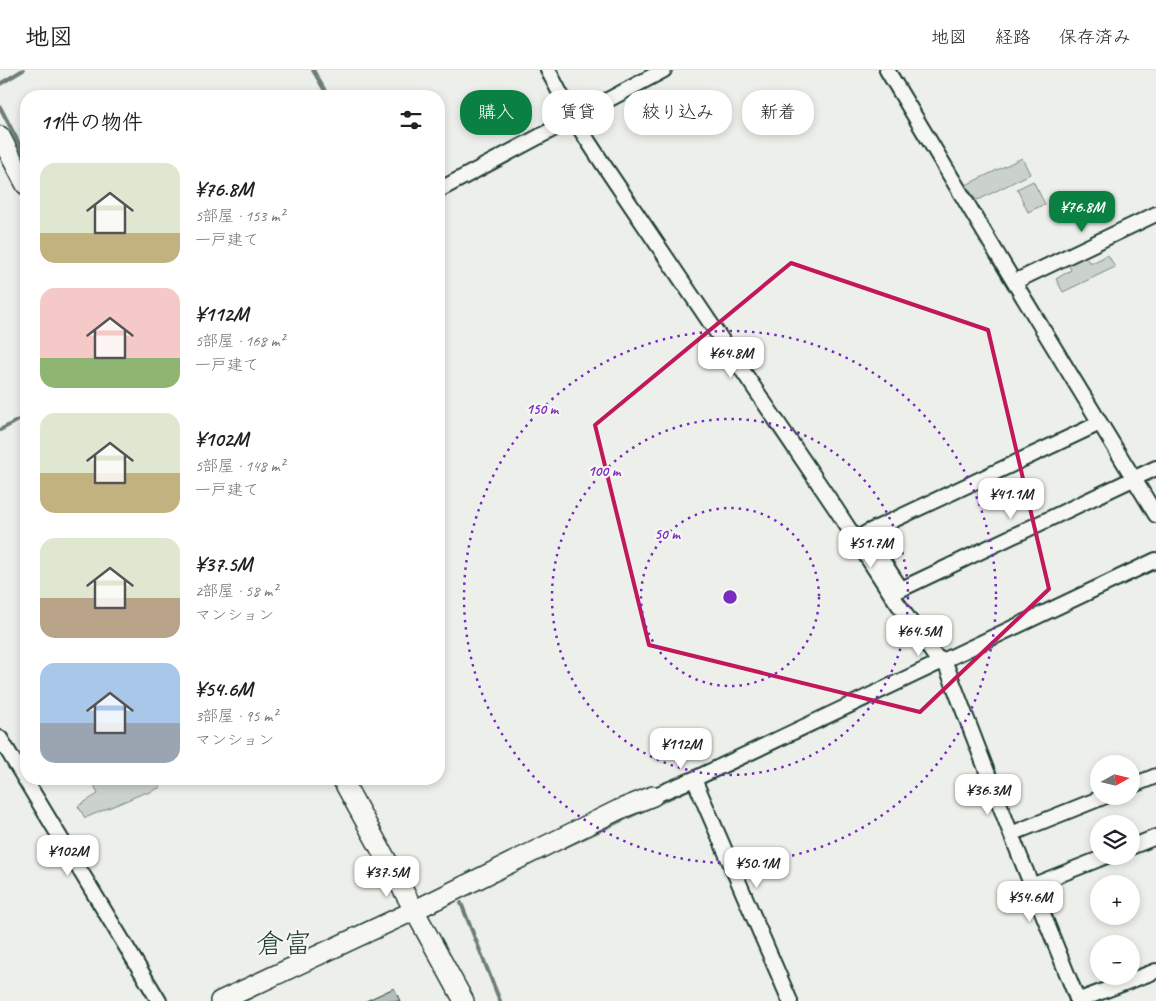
<!DOCTYPE html>
<html lang="ja">
<meta charset="utf-8">
<style>
:root{--surface:#fff;--page:#f6f6f6;--text:#202124;--muted:#757577;--line:#e0e0e0;--accent:#0b8043}
body{margin:0;font-family:Caveat,"Klee One",sans-serif;background:var(--page);color:var(--text);height:100vh;display:flex;flex-direction:column;font-size:19px;white-space:nowrap}
*{box-sizing:border-box;margin:0}
p{font-size:16px;color:var(--muted)}
.icon{flex:none;width:28px;height:28px;fill:none;stroke:currentColor;stroke-width:2;stroke-linecap:round;stroke-linejoin:round}
.map{position:relative;flex:1;overflow:hidden}
.sheet{position:absolute;left:20px;top:20px;width:425px;height:695px;display:flex;flex-direction:column;background:var(--surface);border-radius:20px;box-shadow:0 2px 8px #0003}
.sheet>*{flex:none}
.hud{position:absolute;left:460px;top:20px;width:475px;height:45px;display:flex;gap:10px}
.needle{width:32px;rotate:82deg}
.buttons{position:absolute;left:1090px;top:685px;display:grid;gap:10px}
.buttons a{display:grid;place-items:center;width:50px;height:50px;border-radius:50%;background:var(--surface);box-shadow:0 2px 8px #0003;font-size:25px}
.price{position:absolute;translate:-50% -42px;padding:0 11px;border-radius:10px;background:#fff;color:#222;font-size:16px;line-height:32px;filter:drop-shadow(0 1px 2px #0008)}
.price::after{content:'';position:absolute;left:50%;top:30px;width:15px;height:11px;margin-left:-8px;background:inherit;clip-path:polygon(0 0,100% 0,50% 100%)}
.price.active{background:var(--accent);color:#fff}
ul{padding:0;list-style:none}
li{display:flex;align-items:center;gap:15px;height:125px;padding:0 20px}
li span{display:grid;place-items:center;flex:none;width:140px;height:100px;border-radius:15px;color:#555}
li>.icon{margin-inline-start:auto}
span .icon{width:60px;height:60px;fill:#fffc;stroke-width:1}
li b{font-size:21px}
h2{display:flex;justify-content:space-between;align-items:center;height:60px;padding:0 20px;font-size:21px}
.tag{padding:0 18px;border-radius:20px;background:var(--surface);box-shadow:0 2px 8px #0003;font-size:18px;line-height:45px}
.tag.active{background:var(--accent);color:#fff}
header{display:flex;align-items:center;gap:30px;box-sizing:border-box;height:70px;padding:0 25px;background:var(--surface);border-bottom:1px solid var(--line)}
header strong{font-size:24px}
nav{display:flex;gap:28px;margin-inline-start:auto;font-size:18px}
.map>svg:first-child{display:block}
</style>
<header>
<strong>地図</strong>
<nav><a>地図</a><a>経路</a><a>保存済み</a></nav>
</header>
<div class="map">
<svg width="1156" height="931" viewBox="0 0 1156 931">
<rect width="100%" height="100%" fill="#edefea"/>
<filter id="ink" filterUnits="userSpaceOnUse"><feTurbulence type="fractalNoise" baseFrequency=".02" numOctaves="2"/><feDisplacementMap in="SourceGraphic" scale="10" xChannelSelector="R" yChannelSelector="G"/><feConvolveMatrix kernelMatrix="1 2 1 2 8 2 1 2 1" color-interpolation-filters="sRGB"/></filter>
<g filter="url(#ink)">
<path fill="#cbd2cc" stroke="#758880" d="M1022,88L1030,104L980,129L976,130L966,115Z
M1033,111L1045,134L1028,142L1017,119Z
M1083,184L1089,192H1094L1108,185L1115,197L1063,222L1056,209L1071,200L1067,191Z
M92,709H156L161,717L148,723H144L85,748L78,736L98,724Z"/>
<g fill="none" stroke-linecap="round" stroke-linejoin="round">
<path stroke="#6c7e77" stroke-width="4" d="M313,0L328,26
M0,14L23,0
M0,37L26,87
M0,360L26,346
M700,714L879,629
M564,777L693,717
M461,833L500,931
M1064,914L1070,931
M243,931L275,915"/>
</g>
<path fill="#b4bdb8" stroke="#1f3d34" d="M394,918L400,931H366Z"/>
<g fill="none" stroke-linecap="round" stroke-linejoin="round">
<defs>
<path id="street" d="M548,0L573,48L603,94L836,439L891,524L934,585L946,595L1011,764L1106,726
M887,0L1014,212L1156,445
M439,120L664,0
M1014,212L1156,144
M865,464L901,519
M855,470L868,462L1100,353
M891,524L1156,398
M0,668L159,931
M694,709L1156,490
M1131,716L1156,706
M653,726L694,709L790,931
M1011,764L1078,931
M1131,777L1156,767
M1031,816L1107,786
M1077,931L1156,901"/>
<path id="secondary" d="M0,66L26,115
M342,709L464,931
M220,931L413,841L618,740L653,726"/>
</defs>
<use href="#street" stroke="#1f3d34" stroke-width="18"/>
<use href="#secondary" stroke="#1f3d34" stroke-width="22"/>
<use href="#street" stroke="#f6f6f2" stroke-width="14"/>
<use href="#secondary" stroke="#f6f6f2" stroke-width="19"/>
</g>
</g>
<path fill="none" stroke="#c2185b" stroke-width="4" stroke-linejoin="round" d="M791,193L988,260L1049,519L920,642L649,575L595,355Z"/>
<g fill="none" stroke="#7b2cbf" stroke-width="2.5" stroke-dasharray="2.5 5">
<circle cx="730" cy="527" r="89"/>
<circle cx="730" cy="527" r="178"/>
<circle cx="730" cy="527" r="266"/>
</g>
<g text-anchor="middle" dominant-baseline="central" stroke-width="4.5" stroke-linejoin="round" paint-order="stroke">
<g font-size="28" fill="#1f3d34" stroke="#f6f6f2">
<text x="284" y="873">倉富</text>
</g>
</g>
<circle cx="730" cy="527" r="8" fill="#7b2cbf" stroke="#f6f6f2" stroke-width="2.5"/>
<g font-size="15" text-anchor="middle" font-weight="bold" fill="#7b2cbf" stroke="#f6f6f2" stroke-width="4.5" stroke-linejoin="round" paint-order="stroke">
<text x="542" y="344">150 m</text>
<text x="604" y="406">100 m</text>
<text x="667" y="469">50 m</text>
</g>
</svg>
<div class="buttons">
<a><svg class="needle" viewBox="-14 -14 28 28"><path d="M0-13l5 13h-10z" fill="#e53935"/><path d="M0 13l5-13h-10z" fill="#757577"/></svg></a>
<a><svg class="icon" aria-label="layers" viewBox="0 0 24 24"><path d="M12 4l9 5-9 5-9-5zM3 14l9 5 9-5"/></svg></a>
<a>+</a>
<a>−</a>
</div>
<b class="price active" style="left:1082px;top:163px">¥76.8M</b>
<b class="price" style="left:731px;top:309px">¥64.8M</b>
<b class="price" style="left:1011px;top:450px">¥41.1M</b>
<b class="price" style="left:871px;top:499px">¥51.7M</b>
<b class="price" style="left:919px;top:587px">¥64.5M</b>
<b class="price" style="left:681px;top:700px">¥112M</b>
<b class="price" style="left:988px;top:746px">¥36.3M</b>
<b class="price" style="left:68px;top:807px">¥102M</b>
<b class="price" style="left:757px;top:819px">¥50.1M</b>
<b class="price" style="left:387px;top:828px">¥37.5M</b>
<b class="price" style="left:1030px;top:853px">¥54.6M</b>
<div class="hud">
<a class="tag active">購入</a>
<a class="tag">賃貸</a>
<a class="tag">絞り込み</a>
<a class="tag">新着</a>
</div>
<section class="sheet">
<h2>11件の物件<svg class="icon" aria-label="filters" viewBox="0 0 24 24"><path d="M4 7h16M4 17h16"/><circle cx="9" cy="7" r="2"/><circle cx="15" cy="17" r="2"/></svg></h2>
<ul>
<li><span style="background:linear-gradient(#dfe7d0 70%,#c2b280 0)"><svg class="icon" aria-label="home" viewBox="0 0 24 24"><path d="M3 11l9-7 9 7M6 9v11h12V9"/></svg></span><div><b>¥76.8M</b><p>5部屋 · 153 m²</p><p>一戸建て</p></div></li>
<li><span style="background:linear-gradient(#f6c9c9 70%,#8fb573 0)"><svg class="icon" aria-label="home" viewBox="0 0 24 24"><path d="M3 11l9-7 9 7M6 9v11h12V9"/></svg></span><div><b>¥112M</b><p>5部屋 · 168 m²</p><p>一戸建て</p></div></li>
<li><span style="background:linear-gradient(#dfe7d0 60%,#c2b280 0)"><svg class="icon" aria-label="home" viewBox="0 0 24 24"><path d="M3 11l9-7 9 7M6 9v11h12V9"/></svg></span><div><b>¥102M</b><p>5部屋 · 148 m²</p><p>一戸建て</p></div></li>
<li><span style="background:linear-gradient(#dfe7d0 60%,#b9a48a 0)"><svg class="icon" aria-label="home" viewBox="0 0 24 24"><path d="M3 11l9-7 9 7M6 9v11h12V9"/></svg></span><div><b>¥37.5M</b><p>2部屋 · 58 m²</p><p>マンション</p></div></li>
<li><span style="background:linear-gradient(#a9c7e8 60%,#9aa5b1 0)"><svg class="icon" aria-label="home" viewBox="0 0 24 24"><path d="M3 11l9-7 9 7M6 9v11h12V9"/></svg></span><div><b>¥54.6M</b><p>3部屋 · 95 m²</p><p>マンション</p></div></li>
</ul>
</section>
</div>
